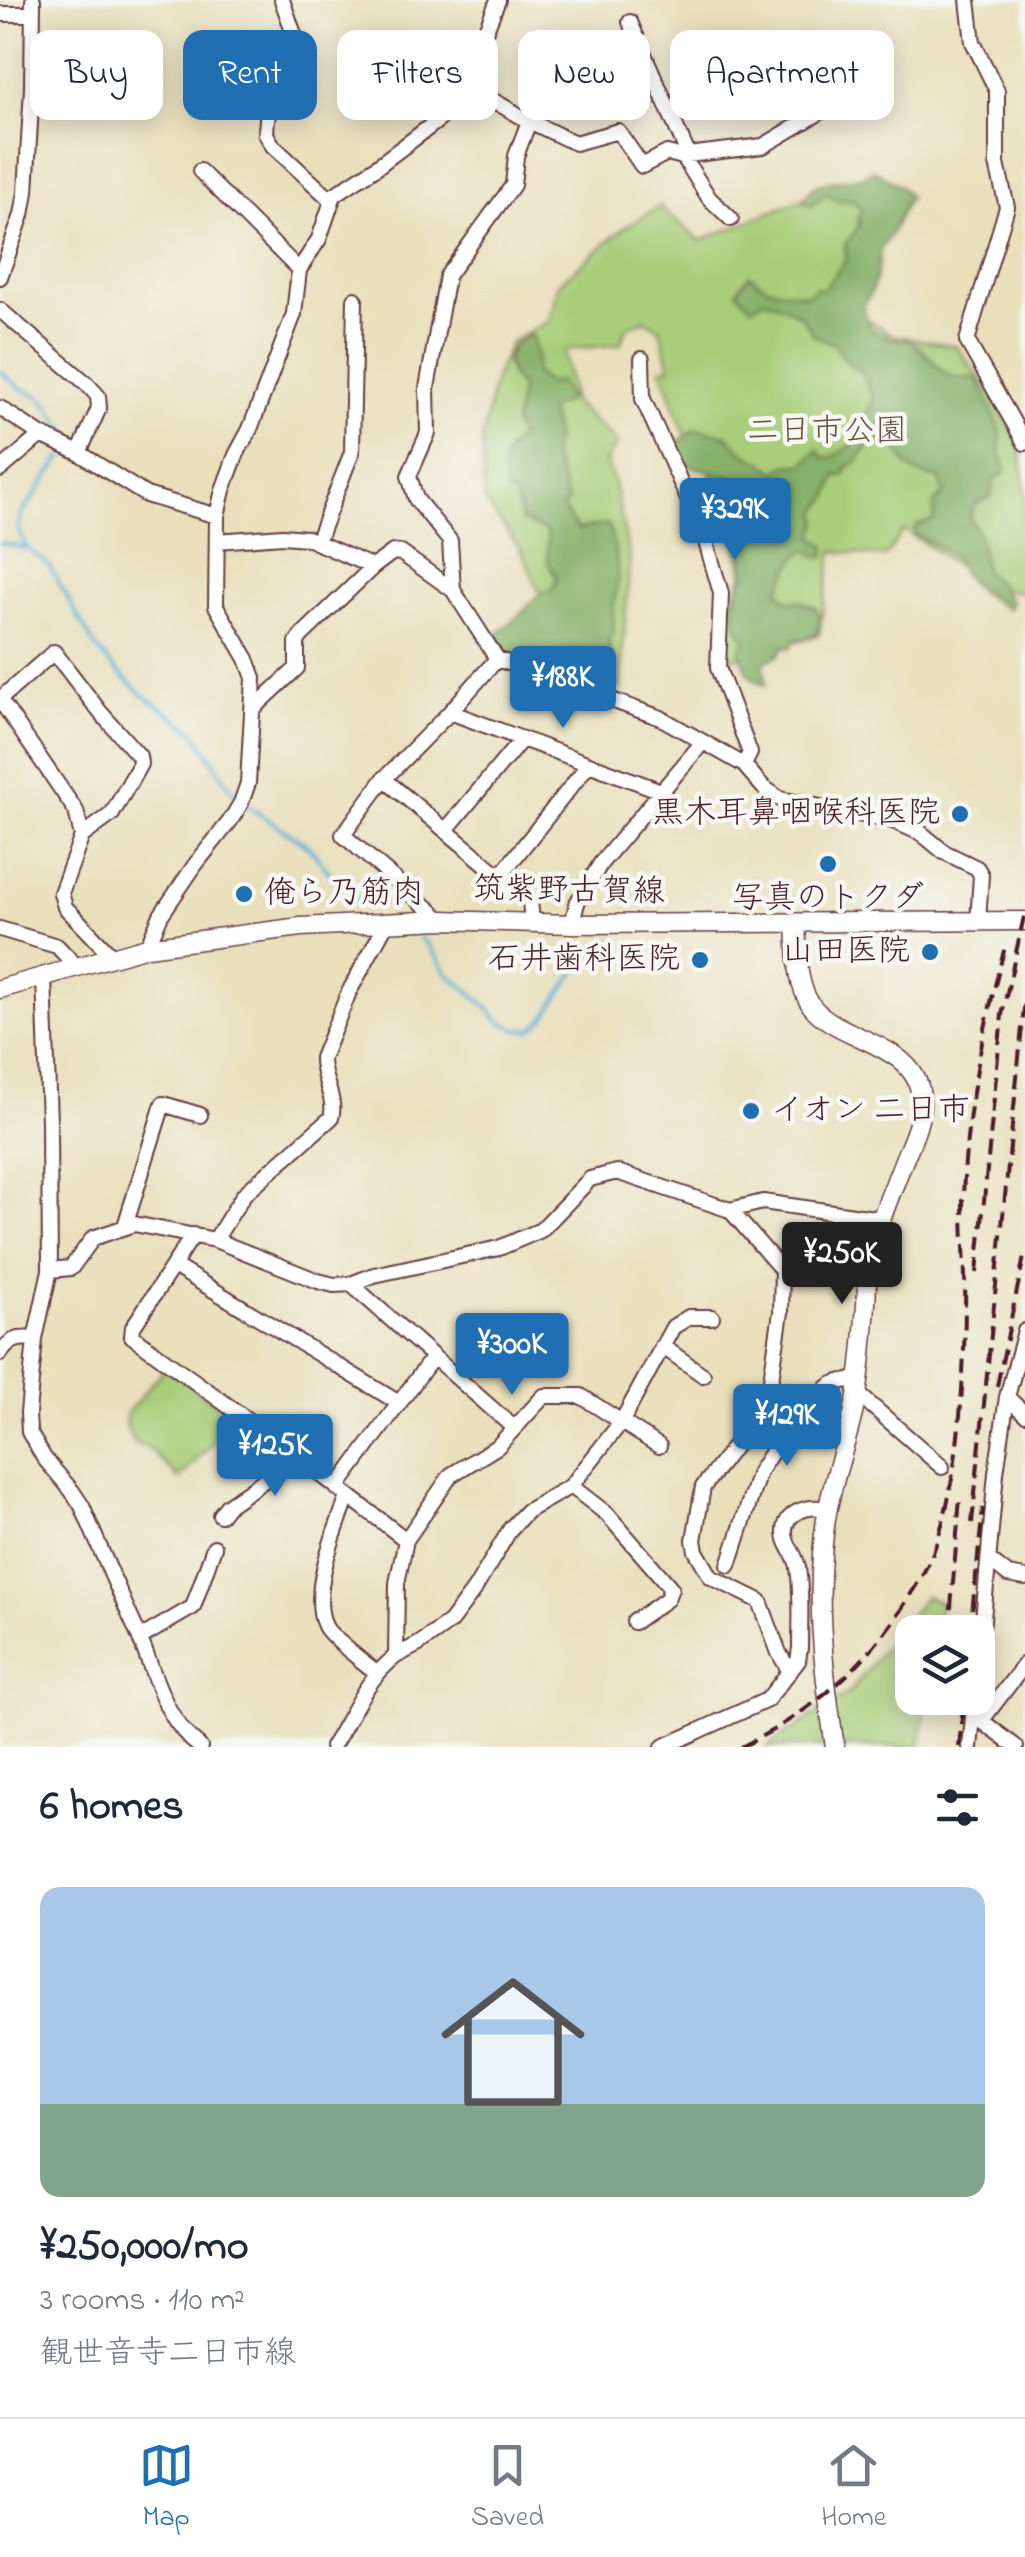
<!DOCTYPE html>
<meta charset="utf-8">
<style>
:root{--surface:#fff;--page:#f2f2f3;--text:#1f2937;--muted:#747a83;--line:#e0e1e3;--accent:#1f6fb2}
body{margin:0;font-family:"Indie Flower","Klee One",sans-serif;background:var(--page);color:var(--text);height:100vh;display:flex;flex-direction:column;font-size:38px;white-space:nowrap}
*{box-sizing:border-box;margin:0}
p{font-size:32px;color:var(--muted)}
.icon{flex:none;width:55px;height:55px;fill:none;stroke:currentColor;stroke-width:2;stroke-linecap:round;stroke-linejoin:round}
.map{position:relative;height:1747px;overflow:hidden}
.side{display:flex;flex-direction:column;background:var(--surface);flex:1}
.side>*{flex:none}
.guide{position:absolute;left:30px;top:30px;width:965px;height:90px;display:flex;gap:20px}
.controls{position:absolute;left:895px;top:1615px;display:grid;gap:20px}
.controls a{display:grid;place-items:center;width:100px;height:100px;border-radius:20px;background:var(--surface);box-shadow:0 5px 25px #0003;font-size:50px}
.price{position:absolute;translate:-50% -85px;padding:0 22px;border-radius:10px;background:var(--accent);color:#fff;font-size:32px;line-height:65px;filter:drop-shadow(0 2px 5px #0008)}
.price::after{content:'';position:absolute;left:50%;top:60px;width:30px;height:22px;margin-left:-15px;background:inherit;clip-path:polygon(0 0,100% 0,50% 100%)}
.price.selected{background:#222;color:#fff}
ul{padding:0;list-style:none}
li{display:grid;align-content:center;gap:20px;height:530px;padding:0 40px}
li span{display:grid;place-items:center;height:310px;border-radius:20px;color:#555}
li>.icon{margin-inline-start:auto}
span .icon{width:180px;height:180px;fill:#fffc;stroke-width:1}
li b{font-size:42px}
h2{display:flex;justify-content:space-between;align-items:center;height:120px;padding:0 40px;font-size:42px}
.chip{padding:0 35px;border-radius:20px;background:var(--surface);box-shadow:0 5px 25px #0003;font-size:35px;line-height:90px}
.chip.selected{background:var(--accent);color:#fff}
.dock{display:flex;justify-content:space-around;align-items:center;height:140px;border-top:2px solid var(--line);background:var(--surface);font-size:28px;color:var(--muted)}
.dock a{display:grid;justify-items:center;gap:5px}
.dock .selected{color:var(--accent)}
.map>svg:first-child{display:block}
</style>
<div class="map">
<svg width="1025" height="1747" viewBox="0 0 1025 1747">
<rect width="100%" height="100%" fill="#f6f6f2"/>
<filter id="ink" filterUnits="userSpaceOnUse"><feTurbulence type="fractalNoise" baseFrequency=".01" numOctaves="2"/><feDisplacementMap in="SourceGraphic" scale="20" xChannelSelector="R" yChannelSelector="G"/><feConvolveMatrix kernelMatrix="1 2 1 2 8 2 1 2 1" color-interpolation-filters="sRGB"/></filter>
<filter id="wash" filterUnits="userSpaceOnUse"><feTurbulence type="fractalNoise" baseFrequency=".0048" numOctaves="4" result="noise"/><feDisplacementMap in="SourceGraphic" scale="40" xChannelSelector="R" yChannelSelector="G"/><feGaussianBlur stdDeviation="2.25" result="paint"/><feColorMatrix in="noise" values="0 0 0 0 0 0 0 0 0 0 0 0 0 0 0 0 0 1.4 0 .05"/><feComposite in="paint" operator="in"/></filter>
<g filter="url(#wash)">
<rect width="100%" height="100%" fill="#e9dfbb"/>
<path fill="#a8ce79" stroke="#797652" stroke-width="2.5" d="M875,183L851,310L893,335L956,346L988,389L1020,445L1025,485V593L987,585L904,530L885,557L833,551L819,635L723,661L725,599L734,597L743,575L733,507L685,434L661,369L670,367L660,329L645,320L626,328L620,344L564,350L573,402L617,443L606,461L614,483L630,559L620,688L563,661L547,611L524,555L485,501L482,440L494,381L511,342L549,321L559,283L624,228L660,206L700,241L837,185Z
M166,1367L235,1419L179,1479L151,1450L134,1442L125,1425L127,1413Z
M925,1596L940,1602L936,1632H912V1698H927L920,1747H766L850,1692Z"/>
<path fill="#86b169" stroke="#68684a" stroke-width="2.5" d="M874,170L901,187L909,197C901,211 890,240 880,249C879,269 875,289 863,305L870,330L891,338L912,341L946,374L959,378H978L1001,432L1000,452L1006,471L994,480L991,497L975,504L970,518L979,534L985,572L1000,585L1011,603L1007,609C985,595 962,583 955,556L914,534L916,526L934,520V503L944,494L940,479C914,475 904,469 896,443L875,440L861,455L859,461L847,467L845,475L836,476L829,497L818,511L819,521L814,537L826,545L825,556L821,558L806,550C791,559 787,576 779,590L788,601H800L816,608L820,619L817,633L803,640L794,639L791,647L782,648L779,655L763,662L766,685C748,679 746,668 740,652L746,639C733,623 731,604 740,586C744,578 746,579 746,570C746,558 736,544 733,532L740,521L742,510L732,496L738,482C718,471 699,469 677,463L674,445L696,429L727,435L743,452L777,471L786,465L804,464L818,450L824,458L834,456L850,447L859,431L864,416L871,407L872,394L861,373L843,358L835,344L813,335L803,318L786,307L765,299L751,307L737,291L749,275L767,287L807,295L817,287L823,290L847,259L845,245L859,226L858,217L861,210L853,200L839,201L825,193L812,205L802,202C819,167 851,190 874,170Z
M531,333L537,356L535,373L548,384L559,381L569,400L549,409L556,439L551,452L568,501L562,508L578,530L608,524L616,554L618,579L613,612L614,631L608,642L615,665L612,676L580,657L555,669L533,659L516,657L494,636L519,616L540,593L552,590L557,578L548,563L547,532L521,520L516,498L506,491C500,465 500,455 520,437L514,425L521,388L510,374L506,359L514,345Z"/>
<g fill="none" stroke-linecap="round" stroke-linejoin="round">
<path stroke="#56b0d4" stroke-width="4" d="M0,372L22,389L37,395L45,401L73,441
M0,543L28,549L48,564L94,645L113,667L142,694L194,731L235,795
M26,546L18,529L21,515L63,456
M249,807L307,845L351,899L390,902
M420,938L428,945L447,973L483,1003L501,1022L518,1030H531L544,1019L582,961L612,939"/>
</g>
</g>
<g filter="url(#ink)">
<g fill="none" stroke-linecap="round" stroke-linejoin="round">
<defs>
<path id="minor" d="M282,0L295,37L267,119L266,134L273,146L331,200
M968,0L973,42L997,91V164L1007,207L967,341L1025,443
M0,14H33
M630,22L688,154
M464,84L529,121L575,143L618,131L642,166L667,153L679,156L763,146L829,107L837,98L847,75
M682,155L709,198L731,219
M200,171L299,270
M0,277L22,215L26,192L32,88L33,0
M0,310L86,383L98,396L99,408L79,453
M642,359L643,399L703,532L721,593L718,668L750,753L744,765
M0,408L41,435L79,453L146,495L217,516
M0,470L41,435
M217,541L282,536L307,538L373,567L393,552L401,553L453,590L497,659L661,718L744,765L763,787L780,799L893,821L921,833L944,852L977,868L981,875L978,922
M317,542L352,452L355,299
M453,590L450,541L416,499L409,476L428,433L427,388L447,276L513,185L516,156L529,121
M0,699L54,652L100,712L139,756L140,764L112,814L82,836L61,893L65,907L113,957
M0,700L76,811L82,836
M252,710L297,668V642L301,636L373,567
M450,712L661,791
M384,779L530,901L532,922
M446,830L522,739
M500,876L589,764
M442,920L343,835L384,779L450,712L497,659
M572,924L577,903L601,863L703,742
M0,929L57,946L77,967
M147,947L161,915L195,865L230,821L241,803L248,783L254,678L247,659L216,606L217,516L223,490L236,455L250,429L294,314L299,270L319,239L334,195L375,168L440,119L464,84L498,0
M44,976L49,1122L50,1270L35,1339L28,1413L29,1432L44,1458L72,1491L82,1506C100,1549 119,1591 138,1634C155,1673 164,1720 200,1747
M730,1210L763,1202L881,1219
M125,1226L163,1104L200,1115
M193,1235L133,1327L132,1336L289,1450L406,1540
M215,1240L244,1194L331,1118C337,1099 321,1078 322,1058L349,992L386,924
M174,1266L399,1403
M50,1270L71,1268L93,1238L134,1224L215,1240L318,1281L334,1285L351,1284L374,1275L499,1248L541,1230L590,1179L617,1172L730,1210L782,1270L781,1312L769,1393L758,1415L703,1487L694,1540L696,1551L711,1577L760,1601L779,1653L790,1672
M351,1284L514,1428
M662,1346L703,1375
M0,1354C10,1339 18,1337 35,1339
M857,1393L942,1467
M1007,1397L1025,1414
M571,1486L607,1514L671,1588L667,1599L634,1622
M337,1488L433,1357
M348,1497C336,1529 309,1592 325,1626C329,1636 366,1664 377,1673
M220,1515L227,1506L263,1481L289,1450
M989,1560L1008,1575L1025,1578
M729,1565L759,1472L785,1431L804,1434C823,1404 814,1379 858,1380
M140,1638L193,1607L214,1547
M396,1656L419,1644L450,1622L474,1590L511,1528L527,1511L571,1486L622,1421L673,1327L689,1317H712
M978,1676L996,1473L1007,1397L1025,1331
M974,1715L1016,1747
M982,1720L1025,1664
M332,1747C354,1713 363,1682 396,1656L397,1583L406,1540L451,1475L498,1446L544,1396H581L659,1446
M663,1747L767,1700L798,1661L800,1648C800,1622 802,1594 798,1568C797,1557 789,1549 786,1539C779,1513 807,1504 828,1509
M970,1747L975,1698"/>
<path id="major" d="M796,924C798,950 795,982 811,1005C837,1041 920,1043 921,1100C922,1123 910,1144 902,1165C890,1196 877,1226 870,1259C867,1273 867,1289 866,1304C864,1334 862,1365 857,1395C850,1435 834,1473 827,1513C814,1589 823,1671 835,1747
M0,989L147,947L301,927L442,920L572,924L1025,921"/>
</defs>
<use href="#minor" stroke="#623c41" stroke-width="18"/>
<use href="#major" stroke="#623c41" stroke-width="21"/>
<use href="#minor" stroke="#fff" stroke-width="14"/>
<use href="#major" stroke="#fff" stroke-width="18"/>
<path stroke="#4a1f2b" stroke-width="4" stroke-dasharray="15 8" stroke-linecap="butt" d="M977,1273L1002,1015L1025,912
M997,1386L1025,1252
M972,1523L1025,998
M949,1632L960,1497
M970,1632L983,1508
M741,1747C814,1711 866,1667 909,1597C918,1582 928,1567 934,1550C959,1482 964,1382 965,1309C966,1274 963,1238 963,1202C965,1115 982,1032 1005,947
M959,1747L964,1698"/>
</g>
</g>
<g fill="#1f6fb2" stroke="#f6f6f2" stroke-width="4">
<circle cx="960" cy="814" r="10"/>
<circle cx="828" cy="864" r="10"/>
<circle cx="244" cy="894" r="10"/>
<circle cx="930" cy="952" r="10"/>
<circle cx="700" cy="960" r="10"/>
<circle cx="751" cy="1111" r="10"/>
</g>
<g text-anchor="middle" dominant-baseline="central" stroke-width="9" stroke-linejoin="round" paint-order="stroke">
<g font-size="32" fill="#665442" stroke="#f6f6f2">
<text x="827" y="432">二日市公園</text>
</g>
<g font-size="32" fill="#4a1f2b" stroke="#f6f6f2" text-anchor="end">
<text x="940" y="814">黒木耳鼻咽喉科医院</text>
<text x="264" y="894" text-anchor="start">俺ら乃筋肉</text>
<text x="828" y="899" text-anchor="middle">写真のトクダ</text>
<text x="910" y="952">山田医院</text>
<text x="680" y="960">石井歯科医院</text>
<text x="771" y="1111" text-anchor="start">イオン 二日市</text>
</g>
<g font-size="32" fill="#4a1f2b" stroke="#f6f6f2">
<text transform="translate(569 892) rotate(1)">筑紫野古賀線</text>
</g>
</g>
</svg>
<div class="controls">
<a><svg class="icon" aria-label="layers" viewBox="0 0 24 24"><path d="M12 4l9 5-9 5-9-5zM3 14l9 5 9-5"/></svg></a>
</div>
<b class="price" style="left:735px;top:563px">¥329K</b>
<b class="price" style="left:563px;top:731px">¥188K</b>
<b class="price selected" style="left:842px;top:1307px">¥250K</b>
<b class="price" style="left:512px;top:1398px">¥300K</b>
<b class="price" style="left:787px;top:1469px">¥129K</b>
<b class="price" style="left:275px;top:1499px">¥125K</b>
<div class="guide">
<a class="chip">Buy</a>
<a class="chip selected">Rent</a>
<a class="chip">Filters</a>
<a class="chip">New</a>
<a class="chip">Apartment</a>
</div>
</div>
<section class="side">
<h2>6 homes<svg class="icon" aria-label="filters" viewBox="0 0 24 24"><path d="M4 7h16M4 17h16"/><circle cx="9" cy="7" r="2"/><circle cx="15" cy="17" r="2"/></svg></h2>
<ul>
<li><span style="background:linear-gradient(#a9c7e8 70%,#7fa58c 0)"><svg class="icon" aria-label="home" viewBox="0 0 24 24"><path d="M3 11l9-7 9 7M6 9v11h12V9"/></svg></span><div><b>¥250,000/mo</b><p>3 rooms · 110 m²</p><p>観世音寺二日市線</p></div></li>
</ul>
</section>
<nav class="dock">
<a class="selected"><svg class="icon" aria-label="map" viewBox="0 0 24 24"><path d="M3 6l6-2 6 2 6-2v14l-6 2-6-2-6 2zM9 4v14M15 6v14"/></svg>Map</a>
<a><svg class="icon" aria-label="saved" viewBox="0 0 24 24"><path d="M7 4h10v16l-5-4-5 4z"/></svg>Saved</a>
<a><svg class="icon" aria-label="home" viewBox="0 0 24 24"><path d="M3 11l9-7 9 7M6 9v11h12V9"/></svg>Home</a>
</nav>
